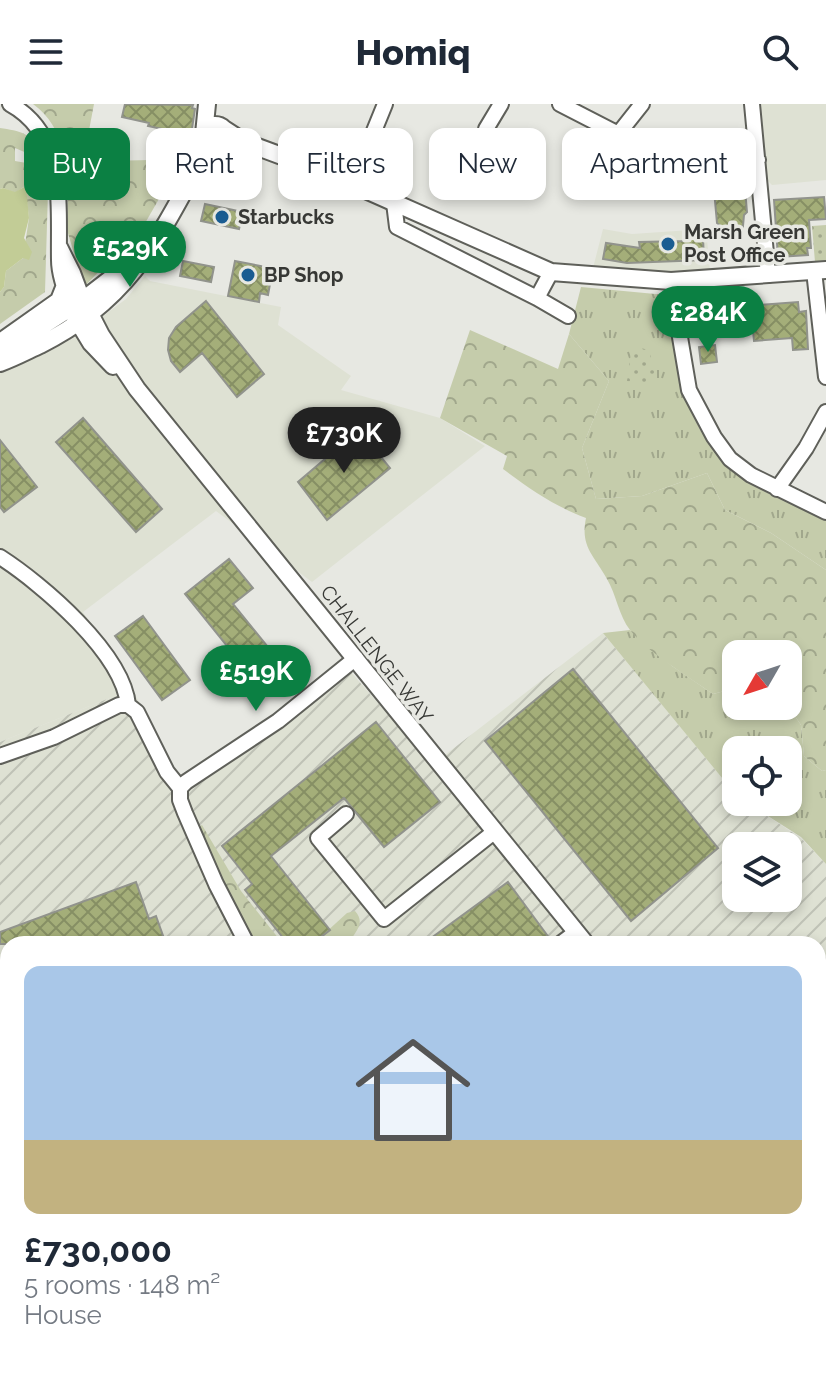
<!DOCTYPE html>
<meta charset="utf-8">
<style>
:root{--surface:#fff;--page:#f2f2f3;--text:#1f2937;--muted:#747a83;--line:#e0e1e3;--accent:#0b8043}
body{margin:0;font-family:Raleway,sans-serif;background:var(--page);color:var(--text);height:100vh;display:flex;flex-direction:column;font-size:30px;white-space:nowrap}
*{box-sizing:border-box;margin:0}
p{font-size:26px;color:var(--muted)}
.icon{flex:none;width:44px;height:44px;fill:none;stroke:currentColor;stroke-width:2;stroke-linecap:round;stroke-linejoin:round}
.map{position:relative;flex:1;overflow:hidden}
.sheet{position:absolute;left:0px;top:832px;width:826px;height:442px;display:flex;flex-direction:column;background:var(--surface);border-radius:24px 24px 0 0;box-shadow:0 4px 12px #0003}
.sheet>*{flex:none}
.hud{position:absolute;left:24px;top:24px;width:778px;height:72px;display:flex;gap:16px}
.needle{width:52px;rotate:231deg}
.tools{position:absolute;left:722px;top:536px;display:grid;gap:16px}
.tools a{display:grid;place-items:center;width:80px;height:80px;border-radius:16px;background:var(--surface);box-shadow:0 4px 12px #0003;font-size:40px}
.price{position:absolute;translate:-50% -68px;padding:0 18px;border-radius:28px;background:var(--accent);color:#fff;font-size:26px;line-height:52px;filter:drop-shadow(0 2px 4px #0008)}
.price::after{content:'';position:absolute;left:50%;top:48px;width:24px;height:18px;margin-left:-12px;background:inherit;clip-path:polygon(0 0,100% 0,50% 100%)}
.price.selected{background:#222;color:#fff}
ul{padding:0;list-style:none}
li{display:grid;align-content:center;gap:16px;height:424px;padding:0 24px}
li+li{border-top:2px solid var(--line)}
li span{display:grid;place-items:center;height:248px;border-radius:16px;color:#555}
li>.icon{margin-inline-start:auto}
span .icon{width:144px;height:144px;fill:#fffc;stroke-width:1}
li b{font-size:34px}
.tag{padding:0 28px;border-radius:16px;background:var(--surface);box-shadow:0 4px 12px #0003;font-size:28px;line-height:72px}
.tag.selected{background:var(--accent);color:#fff}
header{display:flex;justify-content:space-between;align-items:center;height:104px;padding:0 24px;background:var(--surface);font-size:36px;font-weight:800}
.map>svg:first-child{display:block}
</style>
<header><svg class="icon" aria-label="menu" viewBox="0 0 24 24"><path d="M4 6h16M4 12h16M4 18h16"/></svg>Homiq<svg class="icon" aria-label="search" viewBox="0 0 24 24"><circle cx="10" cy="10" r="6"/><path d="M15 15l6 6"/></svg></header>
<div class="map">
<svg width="826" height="1273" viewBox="0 0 826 1273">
<defs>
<pattern id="industrial-furrows" width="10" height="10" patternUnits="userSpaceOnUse" patternTransform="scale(2)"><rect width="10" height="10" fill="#dee1d3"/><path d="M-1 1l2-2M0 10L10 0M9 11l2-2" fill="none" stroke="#bfc2b6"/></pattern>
<pattern id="grass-tufts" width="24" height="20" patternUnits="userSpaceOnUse" patternTransform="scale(2)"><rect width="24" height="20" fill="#c5ccab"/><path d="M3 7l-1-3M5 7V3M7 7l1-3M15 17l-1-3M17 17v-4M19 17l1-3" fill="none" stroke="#a1a78c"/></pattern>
<pattern id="forest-crowns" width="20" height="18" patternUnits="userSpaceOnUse" patternTransform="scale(2)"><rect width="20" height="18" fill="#c5ccab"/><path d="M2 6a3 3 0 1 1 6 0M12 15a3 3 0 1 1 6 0" fill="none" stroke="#a1a78c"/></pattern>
<pattern id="park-dots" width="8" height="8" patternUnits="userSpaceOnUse" patternTransform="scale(2)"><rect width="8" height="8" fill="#c5ccab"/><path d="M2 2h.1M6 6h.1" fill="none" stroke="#a1a78c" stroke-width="1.8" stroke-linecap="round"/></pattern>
<pattern id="building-cross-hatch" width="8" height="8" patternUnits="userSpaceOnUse" patternTransform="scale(2)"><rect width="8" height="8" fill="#a4ae79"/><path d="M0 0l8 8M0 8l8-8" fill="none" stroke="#868f64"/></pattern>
</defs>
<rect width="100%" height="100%" fill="#e7e8e2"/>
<path fill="#dee1d3" d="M760,0H826V76L772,81L767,76Z
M603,125L632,130L706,125L710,167L631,170L593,164Z
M145,172L150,177L281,203L278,221L351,272L341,286L440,314L485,342L312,478L216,407L83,508L132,585L0,638V265L72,235L126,195Z
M0,1150L8,1170V1264L0,1247Z"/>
<path fill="url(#industrial-furrows)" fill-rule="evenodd" d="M603,529L736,691V698H746L801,734L826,760V1273H49L46,1266H818V840H8V1170L0,1150V638L132,585L186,685L282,623L350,567L432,661ZM736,742H788V794H736Z"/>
<path fill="url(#grass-tufts)" d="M581,183L666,191C679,269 681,333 753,380C775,395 802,404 826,415V466L771,429L725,406L707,369L642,392L596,395L582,344L609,277L569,230Z
M630,526L672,562L713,590L736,584V602H788L801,621L804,652L822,667L826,666V760L801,733L746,698H788V646H736V691L603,529Z"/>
<path fill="url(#forest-crowns)" d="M33,0H94L87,37L65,46C57,28 50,12 33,0Z
M0,24C19,27 37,29 36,53L15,44V57L44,62L48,87L45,188L0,220V188L4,183L6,167L23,154L29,114L25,82L15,89L3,84L0,85Z
M150,56L175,67L144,121L84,183L67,126L68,74L106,57Z
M470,226L558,265L569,230L609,277L582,344L596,395L642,392L707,369L725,406L771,429L826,466V666L822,667L804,652L801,621L788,602V550H736V584L713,590C690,574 646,547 630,526C619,512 616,490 607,475C594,451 580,443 586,414C554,402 530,385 503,365L507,352L440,314Z
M202,721L241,787L283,840H252L197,724Z
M355,807C367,820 353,829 349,840H313L347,809Z"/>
<path fill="url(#park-dots)" d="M826,121V157L815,158L812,122Z
M632,242L649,246L658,280L627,277Z"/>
<path fill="#c2cc96" d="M26,82L29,114L24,134L32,148L29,156L23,154L6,167L4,183L0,188V85L3,84L15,88Z"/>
<path fill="url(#building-cross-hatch)" stroke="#91938c" stroke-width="2" d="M125,0L193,1L192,4L195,5L191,31L148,22L149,19L122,13Z
M734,77L745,85L747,108L744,111L742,133L734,134L717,119L714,86L717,85L716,78Z
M824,93L826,115L809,116L811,144H807L808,151L778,153L774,96Z
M205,100L243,108L239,125L201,117Z
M686,134H703L704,156L627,159L603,155L606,139L640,144L639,138L686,137Z
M183,157L214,163L211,178L180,172Z
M235,157L266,163L263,179L270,180L268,191L260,189L259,198L228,192Z
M206,197L264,270L237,293L202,249L180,268L171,257L168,246L169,234L176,223Z
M798,198L799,208L806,207L808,245L793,246L792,234L754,237L751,205H759V201Z
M715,241L717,258L701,260L699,243Z
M83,314L162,405L136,428L56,338Z
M359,326L390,364L327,416L298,378Z
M0,336L37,383L4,408L0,403Z
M229,455L253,484L233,500L268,543L244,563L185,490Z
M143,512L190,576L162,596L115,532Z
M573,565L718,744L631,817L485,637Z
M376,618L440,698L384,743L344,694L271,752L330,826L312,840H288L245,786L252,780L222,742Z
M136,778L149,815L156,812L166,840H0V828Z
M508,778L550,835L544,840H423Z"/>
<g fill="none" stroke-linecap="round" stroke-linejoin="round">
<defs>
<path id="minor" d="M10,0C67,31 58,102 59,156C59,171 66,189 71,204
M560,0L667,55L725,60L758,56
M752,0L768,171
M486,25L501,0
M619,29L642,0
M352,81L385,0
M394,99L397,123L537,194L551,168
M60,143L73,169L83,196
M814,167L826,273
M537,194L568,212
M674,198L689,286L714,333L730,355L751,371L826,408
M0,237L58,196L64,181
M777,385L806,344L826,308
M0,453C42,480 123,549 128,601
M128,601L137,608L167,668L180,684V696L185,709L216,780L247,840
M0,652L54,633L119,601H128
M180,684L186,678L278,617L356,554
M346,710L318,734L384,815L494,728
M560,840L576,828
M555,1266L560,1273
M444,1273L456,1266"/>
<path id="tertiary" d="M203 33a12 12 0 1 1 24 0a12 12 0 1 1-24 0Z
M224,25L244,38L325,68L551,168L671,177L826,166
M204,30L207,0
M83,196L101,231L137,285L586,840
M74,211L91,239L113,262
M0,249L83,196L136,155
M0,259C14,254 27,247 40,241C133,195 161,129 208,43
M818,1107L826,1124"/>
</defs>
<use href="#minor" stroke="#5f605a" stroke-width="18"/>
<use href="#tertiary" stroke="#5f605a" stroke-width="20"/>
<use href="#minor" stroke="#fff" stroke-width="14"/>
<use href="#tertiary" stroke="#fff" stroke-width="16"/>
<defs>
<path id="rail" d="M0,1199L8,1217
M29,1266L33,1273"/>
</defs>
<use href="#rail" stroke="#858682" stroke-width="6"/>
<use href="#rail" stroke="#e7e8e2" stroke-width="3" stroke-dasharray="9" stroke-linecap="butt"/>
</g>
<g fill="#1a5c91" stroke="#e7e8e2" stroke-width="3">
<circle cx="222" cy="113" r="8"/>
<circle cx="668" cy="140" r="8"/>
<circle cx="248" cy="171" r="8"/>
</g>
<g text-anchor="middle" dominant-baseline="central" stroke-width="7" stroke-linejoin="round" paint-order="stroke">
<g font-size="20" font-weight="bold" fill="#373835" stroke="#e7e8e2" text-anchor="start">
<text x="238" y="113">Starbucks</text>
<text x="684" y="128">Marsh Green<tspan x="684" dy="23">Post Office</tspan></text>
<text x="264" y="171">BP Shop</text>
</g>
<g font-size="20" fill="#373835" stroke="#e7e8e2">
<text transform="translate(377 550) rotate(52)">CHALLENGE WAY</text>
</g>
</g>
</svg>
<div class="tools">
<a><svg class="needle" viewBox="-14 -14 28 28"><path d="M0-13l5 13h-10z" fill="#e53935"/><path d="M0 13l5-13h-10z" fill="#747a83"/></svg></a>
<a><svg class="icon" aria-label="locate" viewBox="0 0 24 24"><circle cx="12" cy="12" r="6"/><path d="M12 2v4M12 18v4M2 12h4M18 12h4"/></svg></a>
<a><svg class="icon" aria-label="layers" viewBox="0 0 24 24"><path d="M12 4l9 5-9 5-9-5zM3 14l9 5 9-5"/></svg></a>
</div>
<b class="price" style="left:130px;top:185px">£529K</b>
<b class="price" style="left:708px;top:250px">£284K</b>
<b class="price selected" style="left:344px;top:371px">£730K</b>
<b class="price" style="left:256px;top:609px">£519K</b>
<div class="hud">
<a class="tag selected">Buy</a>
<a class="tag">Rent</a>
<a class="tag">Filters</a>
<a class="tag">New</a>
<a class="tag">Apartment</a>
</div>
<section class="sheet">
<ul>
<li><span style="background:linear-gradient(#a9c7e8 70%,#c2b280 0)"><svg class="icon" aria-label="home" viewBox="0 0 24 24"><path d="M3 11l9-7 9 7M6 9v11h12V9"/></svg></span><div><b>£730,000</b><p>5 rooms · 148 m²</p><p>House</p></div></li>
</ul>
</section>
</div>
